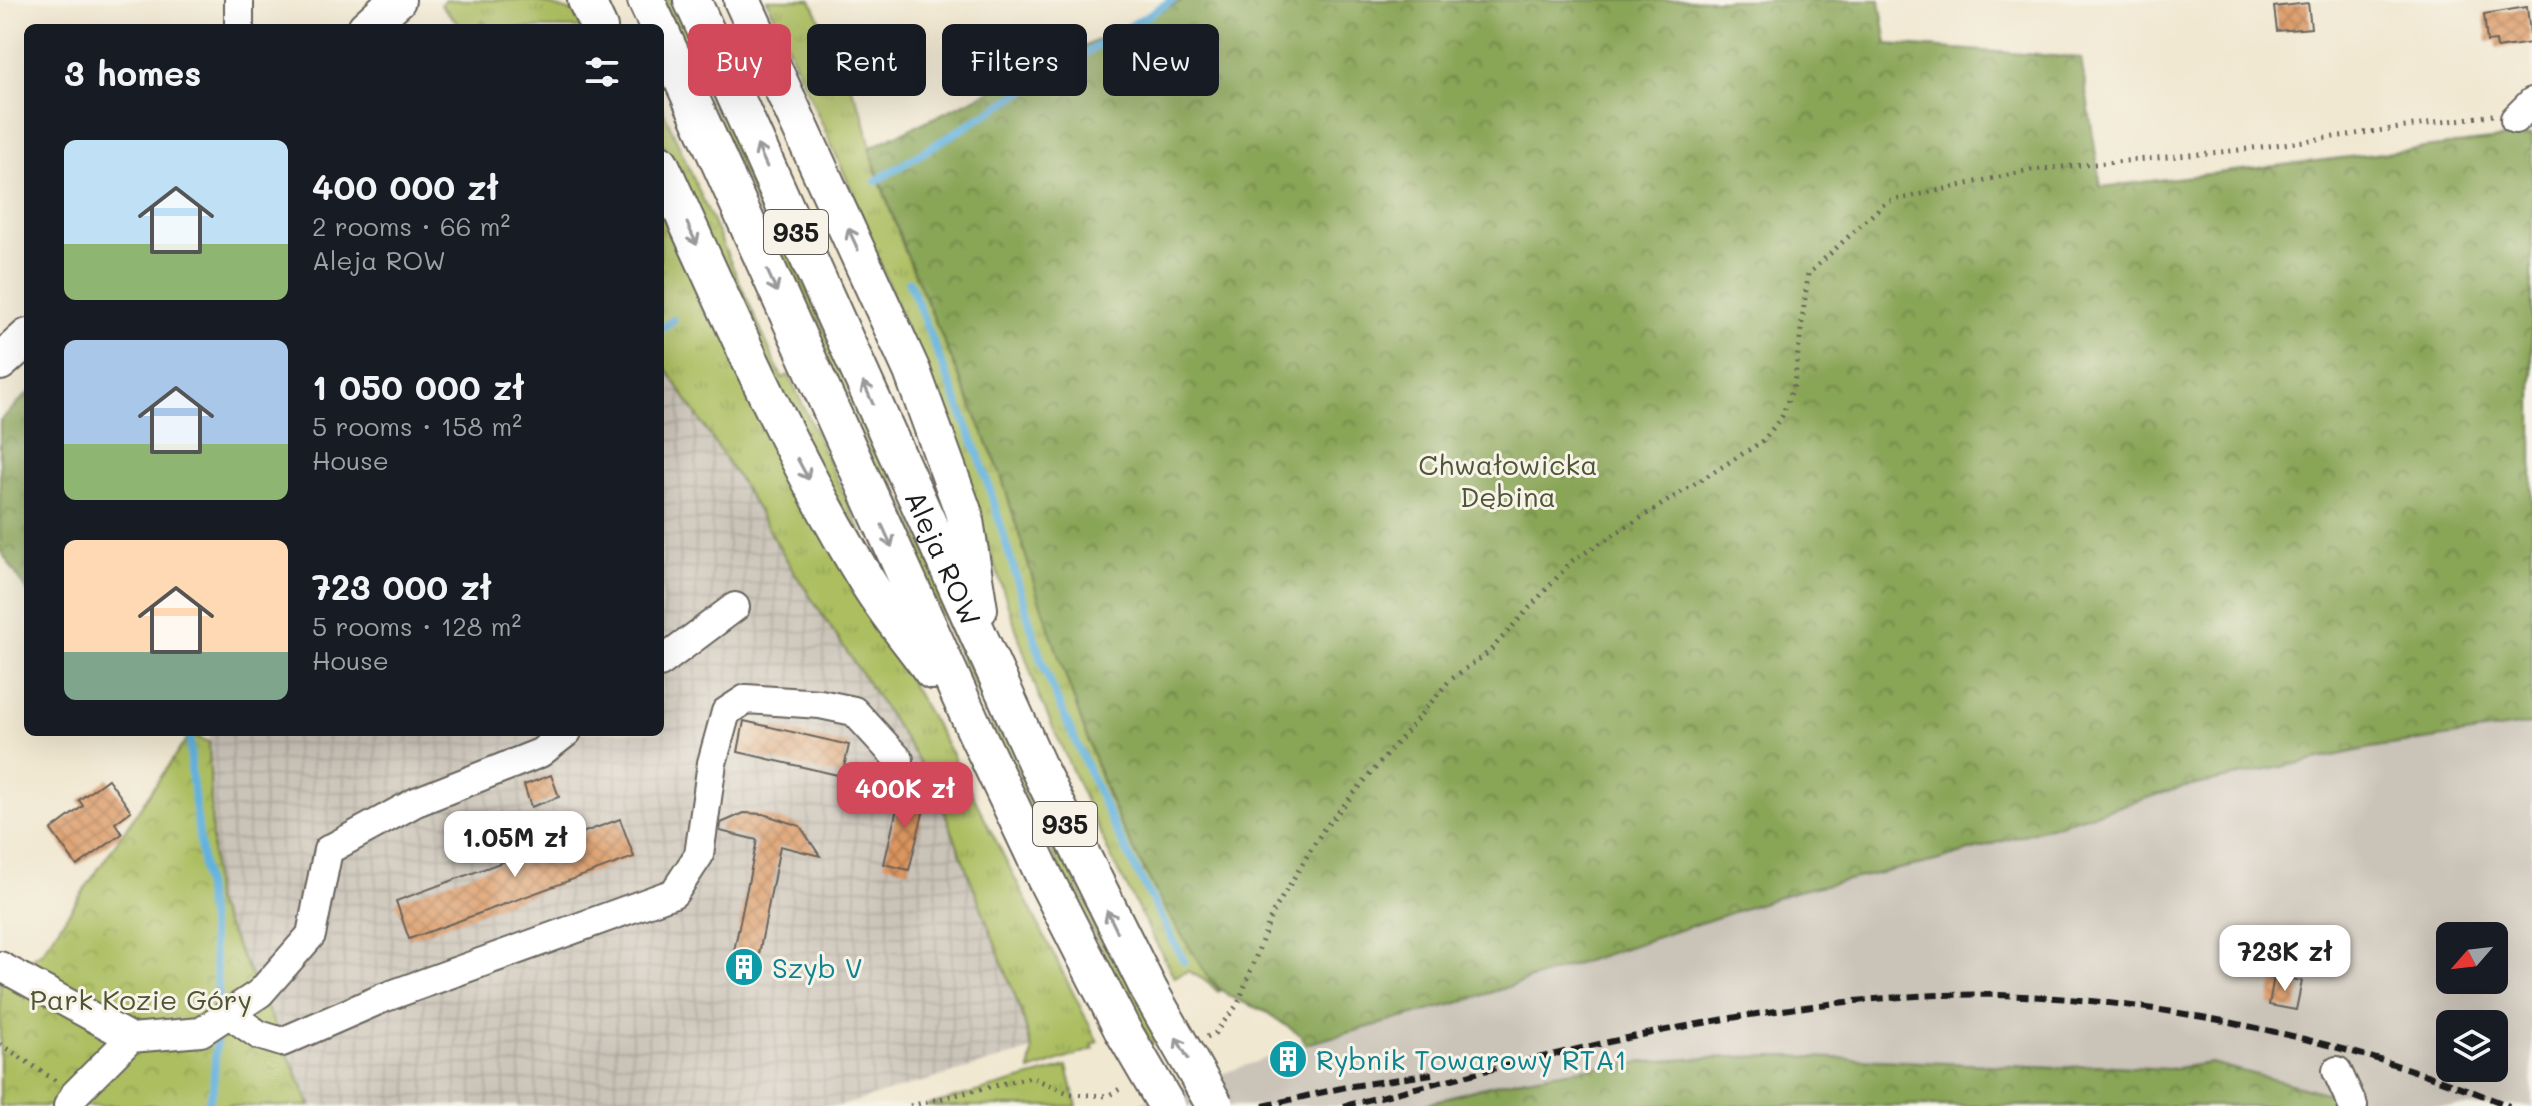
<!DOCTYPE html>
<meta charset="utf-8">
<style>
:root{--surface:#171b24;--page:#242831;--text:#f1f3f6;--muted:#9ea1a6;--accent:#d1495b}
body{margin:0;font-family:Mali,sans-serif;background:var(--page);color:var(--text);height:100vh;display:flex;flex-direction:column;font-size:30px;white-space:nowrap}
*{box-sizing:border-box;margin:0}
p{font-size:26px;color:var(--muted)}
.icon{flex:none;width:44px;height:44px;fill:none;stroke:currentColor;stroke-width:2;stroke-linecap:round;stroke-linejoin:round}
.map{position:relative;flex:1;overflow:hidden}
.drawer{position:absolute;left:24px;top:24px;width:640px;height:712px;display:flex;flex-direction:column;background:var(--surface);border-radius:12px;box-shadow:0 8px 32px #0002}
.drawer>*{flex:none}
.top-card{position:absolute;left:688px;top:24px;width:760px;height:72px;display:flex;gap:16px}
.needle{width:52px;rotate:242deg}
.controls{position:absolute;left:2436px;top:922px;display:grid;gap:16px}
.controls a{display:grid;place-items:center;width:72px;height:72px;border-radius:12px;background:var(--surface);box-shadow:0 8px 32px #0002;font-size:40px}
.price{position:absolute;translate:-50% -68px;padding:0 18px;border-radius:16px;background:#fff;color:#222;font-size:26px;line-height:52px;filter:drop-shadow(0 2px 4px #0008)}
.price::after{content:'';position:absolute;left:50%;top:48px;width:24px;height:18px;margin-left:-12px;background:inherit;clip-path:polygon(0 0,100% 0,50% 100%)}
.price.on{background:var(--accent);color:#fff}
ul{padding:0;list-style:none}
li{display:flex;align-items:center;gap:24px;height:200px;padding:0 40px}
li span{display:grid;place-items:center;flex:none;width:224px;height:160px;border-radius:12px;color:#555}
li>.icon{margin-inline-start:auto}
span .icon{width:96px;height:96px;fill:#fffc;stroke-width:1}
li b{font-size:34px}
h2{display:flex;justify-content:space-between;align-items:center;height:96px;padding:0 40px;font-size:34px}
.pill{padding:0 28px;border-radius:12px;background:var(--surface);box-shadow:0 8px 32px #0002;font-size:28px;line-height:72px}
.pill.on{background:var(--accent);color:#fff}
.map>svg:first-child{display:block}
</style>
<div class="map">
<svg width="2532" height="1106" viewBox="0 0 2532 1106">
<defs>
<pattern id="industrial-grid" width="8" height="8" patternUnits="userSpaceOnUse" patternTransform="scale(2)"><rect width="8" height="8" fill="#cac3b8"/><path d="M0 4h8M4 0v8" fill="none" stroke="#ada79e"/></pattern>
<pattern id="grass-tufts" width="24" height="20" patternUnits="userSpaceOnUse" patternTransform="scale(2)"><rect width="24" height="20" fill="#acbe61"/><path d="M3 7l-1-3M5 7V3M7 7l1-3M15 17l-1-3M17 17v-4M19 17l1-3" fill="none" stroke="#93a354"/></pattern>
<pattern id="forest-crowns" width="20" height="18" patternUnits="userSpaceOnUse" patternTransform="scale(2)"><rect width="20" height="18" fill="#89a557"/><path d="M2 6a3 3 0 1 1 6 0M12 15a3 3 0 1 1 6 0" fill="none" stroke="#6f8647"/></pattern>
<pattern id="park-crowns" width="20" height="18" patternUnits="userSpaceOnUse" patternTransform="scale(2)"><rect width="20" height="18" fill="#acbe61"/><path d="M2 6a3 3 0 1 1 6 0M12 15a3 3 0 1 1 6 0" fill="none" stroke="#93a354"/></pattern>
<pattern id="building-cross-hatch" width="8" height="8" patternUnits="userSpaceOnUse" patternTransform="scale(2)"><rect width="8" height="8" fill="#db955f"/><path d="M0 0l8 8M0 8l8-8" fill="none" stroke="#b1794e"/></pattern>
</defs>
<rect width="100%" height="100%" fill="#f7f3e8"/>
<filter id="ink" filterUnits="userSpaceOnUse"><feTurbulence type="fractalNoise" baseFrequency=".0125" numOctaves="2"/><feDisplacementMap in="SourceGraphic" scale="16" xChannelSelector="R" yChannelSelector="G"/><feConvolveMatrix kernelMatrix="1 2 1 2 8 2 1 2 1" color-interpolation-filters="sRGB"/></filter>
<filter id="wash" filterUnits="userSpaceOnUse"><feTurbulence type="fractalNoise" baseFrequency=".006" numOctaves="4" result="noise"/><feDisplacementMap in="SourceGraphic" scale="32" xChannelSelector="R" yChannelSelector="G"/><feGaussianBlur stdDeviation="1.8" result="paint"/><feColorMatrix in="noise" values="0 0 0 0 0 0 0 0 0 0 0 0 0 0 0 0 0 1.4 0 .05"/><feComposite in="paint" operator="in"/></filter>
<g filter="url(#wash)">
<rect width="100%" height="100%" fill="#f1e8d1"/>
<path fill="url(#industrial-grid)" d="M660,359L743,486L794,572L916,756L942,805L1022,1014L1032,1050L840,1106H311L260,993L214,901L209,732H660Z"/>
<path fill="#cac3b8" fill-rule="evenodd" d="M2532,724V1106H2374L2211,1063L2168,1069L2096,1065L2057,1068L1788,1056L1673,1059L1606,1066L1463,1094L1421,1106H1130L1321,1039L1465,1001L1797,891L1936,861L2177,789L2371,748ZM2450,936H2494V980H2450ZM2450,1024H2494V1068H2450Z"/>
<path fill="url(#grass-tufts)" stroke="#646d3e" stroke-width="2" d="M445,0H533L573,12L584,28H490L483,21L475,28H462L441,5Z
M664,0H675L1077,885L1160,1039L1151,1044L1028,806Z
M767,0H811L856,99L863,114L876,171L905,251L1000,472L1039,599L1107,795L1163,905L1189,944L1202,969L1220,991L1218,992L1208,982L1188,971L1174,977L1109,853L1038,694L972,498L852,191Z
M660,103L782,378L789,375L883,580L773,386L660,137Z
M660,194L830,544L953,756L1098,1042L1092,1045L1094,1049L1030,1071L1032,1050L1022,1014L942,805L916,756L794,572L743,486L660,359Z
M1067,1067L1077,1106H925Z"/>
<path fill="url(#forest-crowns)" stroke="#52603a" stroke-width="2" d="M1183,0H1880L1887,44L2081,58L2101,187L2532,135V724L2371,748L2177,789L1936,861L1797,891L1465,1001L1306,1044L1301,1036L1266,1012L1230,997L1210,980L1163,905L1119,822L1098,769L1039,599L1000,472L905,251L869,148Z
M28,393V592L0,550V421Z
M1788,1056L2057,1068L2096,1065L2168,1069L2211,1063L2375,1106H1421C1535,1066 1668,1057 1788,1056Z"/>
<path fill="url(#park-crowns)" stroke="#646d3e" stroke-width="2" d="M190,734L209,742L214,901L260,993L311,1106H0V953L25,963L42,952Z"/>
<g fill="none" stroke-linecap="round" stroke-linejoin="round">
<path stroke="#64b2de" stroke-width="8" d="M876,181L1173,0
M909,282L982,464L1041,659L1059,704L1115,829L1184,961
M660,330L673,320
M190,732L191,771L219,996L218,1013
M207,1106L213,1089L217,1031"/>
</g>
<g id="blocks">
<path fill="url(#building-cross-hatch)" d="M2308,3L2311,28L2277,31L2274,7Z
M2527,7L2531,43L2497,48L2496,41L2487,42L2484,14Z
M744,721L849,745L842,776L738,752Z
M551,775L559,797L531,807L524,785Z
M108,779L131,811L115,823L122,834L77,866L51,830L83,806L79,800Z
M901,791L927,797L909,870L884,864Z
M744,813L763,814L800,826L820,856L780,846L754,980L729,975L757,840L720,831L721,823Z
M620,819L634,857L409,939L396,901Z
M2274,976L2302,981L2296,1010L2269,1005Z"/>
</g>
</g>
<g filter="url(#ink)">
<use href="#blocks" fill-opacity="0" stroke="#67635b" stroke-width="2"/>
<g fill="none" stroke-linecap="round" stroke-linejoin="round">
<defs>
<path id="minor" d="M239,28V0
M2515,119L2532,102
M660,663L735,607
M0,966L131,1038L201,1032L260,993L311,935L328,850L416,802L540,753L567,732
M229,1014L259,1035L282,1042L383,998L674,893L699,855L712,763L726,712L746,699L820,704L854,711L899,760
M2337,1071L2353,1106
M68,1106L75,1094L131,1038"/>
<g id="major">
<path d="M586,0L599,28"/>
<path d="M646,0L659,28"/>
<path id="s1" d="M692,0L1038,767L1149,990"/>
<path d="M742,0L912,371L964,514L979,609"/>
<path d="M366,28L397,0"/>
<path d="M660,30L976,732L1045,878L1122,1029"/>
<path d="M660,163C725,305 786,449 868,583C887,614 911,642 932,671"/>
<path d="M0,362L28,337"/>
</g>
</defs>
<use href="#minor" stroke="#67635b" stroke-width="32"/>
<use href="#major" stroke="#67635b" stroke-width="40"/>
<path stroke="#67635b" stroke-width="5" stroke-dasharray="2 6" stroke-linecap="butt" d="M1207,1037L1215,1033L1238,1004L1272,914L1323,830L1450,680L1489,652L1572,561L1763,441L1782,416L1794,385L1808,274L1886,202L2031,170L2232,151L2493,115
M0,1044L56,1081
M910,1106L1031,1077L1070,1094L1108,1096L1123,1087"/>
<use href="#minor" stroke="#fff" stroke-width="28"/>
<use href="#major" stroke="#fff" stroke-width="36"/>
<path stroke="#1c1c1c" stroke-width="6" stroke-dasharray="12 6" stroke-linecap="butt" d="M1263,1106L1346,1087L1432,1074
M1344,1106C1528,1060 1711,1011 1901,997C2095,983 2330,1032 2509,1106"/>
<defs>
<path id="major-bridge" d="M1149,990L1215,1106
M1122,1029L1167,1106"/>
</defs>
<use href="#major-bridge" stroke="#67635b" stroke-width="40" stroke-linecap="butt"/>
<use href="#major-bridge" stroke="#fff" stroke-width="36"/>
</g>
<defs><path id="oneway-shaft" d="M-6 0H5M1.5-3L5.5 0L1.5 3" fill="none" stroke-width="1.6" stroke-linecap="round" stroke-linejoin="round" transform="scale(2)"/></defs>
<g stroke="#999">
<use href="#oneway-shaft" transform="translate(762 156) rotate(-114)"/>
<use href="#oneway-shaft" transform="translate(692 234) rotate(66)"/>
<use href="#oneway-shaft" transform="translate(853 239) rotate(-115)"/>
<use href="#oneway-shaft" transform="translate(772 281) rotate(66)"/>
<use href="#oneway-shaft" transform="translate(868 393) rotate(-114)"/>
<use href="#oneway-shaft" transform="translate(803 469) rotate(62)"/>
<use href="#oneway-shaft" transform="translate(887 536) rotate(66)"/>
<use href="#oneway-shaft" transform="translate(1112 921) rotate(-116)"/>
<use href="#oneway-shaft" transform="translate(1182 1048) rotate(-120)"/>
</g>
</g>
<defs>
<symbol id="building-disc" viewBox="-11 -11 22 22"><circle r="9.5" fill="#0f9aa8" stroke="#f7f3e8"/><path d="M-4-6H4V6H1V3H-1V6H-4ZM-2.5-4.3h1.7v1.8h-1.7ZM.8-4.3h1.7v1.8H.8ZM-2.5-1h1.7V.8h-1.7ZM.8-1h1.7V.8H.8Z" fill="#fff"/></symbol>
</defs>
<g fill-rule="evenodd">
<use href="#building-disc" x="722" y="945" width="44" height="44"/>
<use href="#building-disc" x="1266" y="1037" width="44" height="44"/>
</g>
<g text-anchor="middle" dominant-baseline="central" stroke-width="6" stroke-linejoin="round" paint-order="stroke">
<g fill="#f7f3e8" stroke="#5e5c59" stroke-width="2">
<rect x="764" y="210" width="64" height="44" rx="6"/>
<rect x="1033" y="802" width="64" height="44" rx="6"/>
</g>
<g font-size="26" font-weight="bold" fill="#1c1c1c">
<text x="796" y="232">935</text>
<text x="1065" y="824">935</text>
</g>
<g font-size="28" fill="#4e5534" stroke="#f7f3e8">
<text x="1508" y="464">Chwałowicka<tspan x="1508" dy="32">Dębina</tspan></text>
<text x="141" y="999">Park Kozie Góry</text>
</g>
<g font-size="28" fill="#1c1c1c" stroke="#f7f3e8">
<text stroke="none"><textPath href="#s1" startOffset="612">Aleja ROW</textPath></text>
</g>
<g font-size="28" fill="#0d838f" stroke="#f7f3e8" text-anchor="start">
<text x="772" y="967">Szyb V</text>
<text x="1316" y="1059">Rybnik Towarowy RTA1</text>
</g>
</g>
</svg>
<div class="controls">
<a><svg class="needle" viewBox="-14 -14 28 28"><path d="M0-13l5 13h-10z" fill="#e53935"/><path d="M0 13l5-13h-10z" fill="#9ea1a6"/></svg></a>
<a><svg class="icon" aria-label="layers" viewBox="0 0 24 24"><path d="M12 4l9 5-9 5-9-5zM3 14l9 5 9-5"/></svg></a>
</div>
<b class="price on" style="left:905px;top:830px">400K zł</b>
<b class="price" style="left:515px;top:879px">1.05M zł</b>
<b class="price" style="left:2285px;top:993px">723K zł</b>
<div class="top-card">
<a class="pill on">Buy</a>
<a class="pill">Rent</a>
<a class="pill">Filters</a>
<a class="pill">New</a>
</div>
<section class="drawer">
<h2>3 homes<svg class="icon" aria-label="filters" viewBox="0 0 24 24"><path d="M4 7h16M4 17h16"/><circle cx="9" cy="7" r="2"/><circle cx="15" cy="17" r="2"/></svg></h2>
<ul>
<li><span style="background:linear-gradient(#bfe0f5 65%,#8fb573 0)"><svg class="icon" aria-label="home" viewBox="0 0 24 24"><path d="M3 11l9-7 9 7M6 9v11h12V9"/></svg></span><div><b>400 000 zł</b><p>2 rooms · 66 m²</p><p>Aleja ROW</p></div></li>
<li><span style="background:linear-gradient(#a9c7e8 65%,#8fb573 0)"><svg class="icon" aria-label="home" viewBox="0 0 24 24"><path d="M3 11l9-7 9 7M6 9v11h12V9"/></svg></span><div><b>1 050 000 zł</b><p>5 rooms · 158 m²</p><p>House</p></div></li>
<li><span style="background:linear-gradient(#ffd9b3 70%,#7fa58c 0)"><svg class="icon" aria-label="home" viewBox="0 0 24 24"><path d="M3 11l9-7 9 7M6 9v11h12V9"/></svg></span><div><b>723 000 zł</b><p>5 rooms · 128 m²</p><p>House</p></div></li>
</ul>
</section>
</div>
